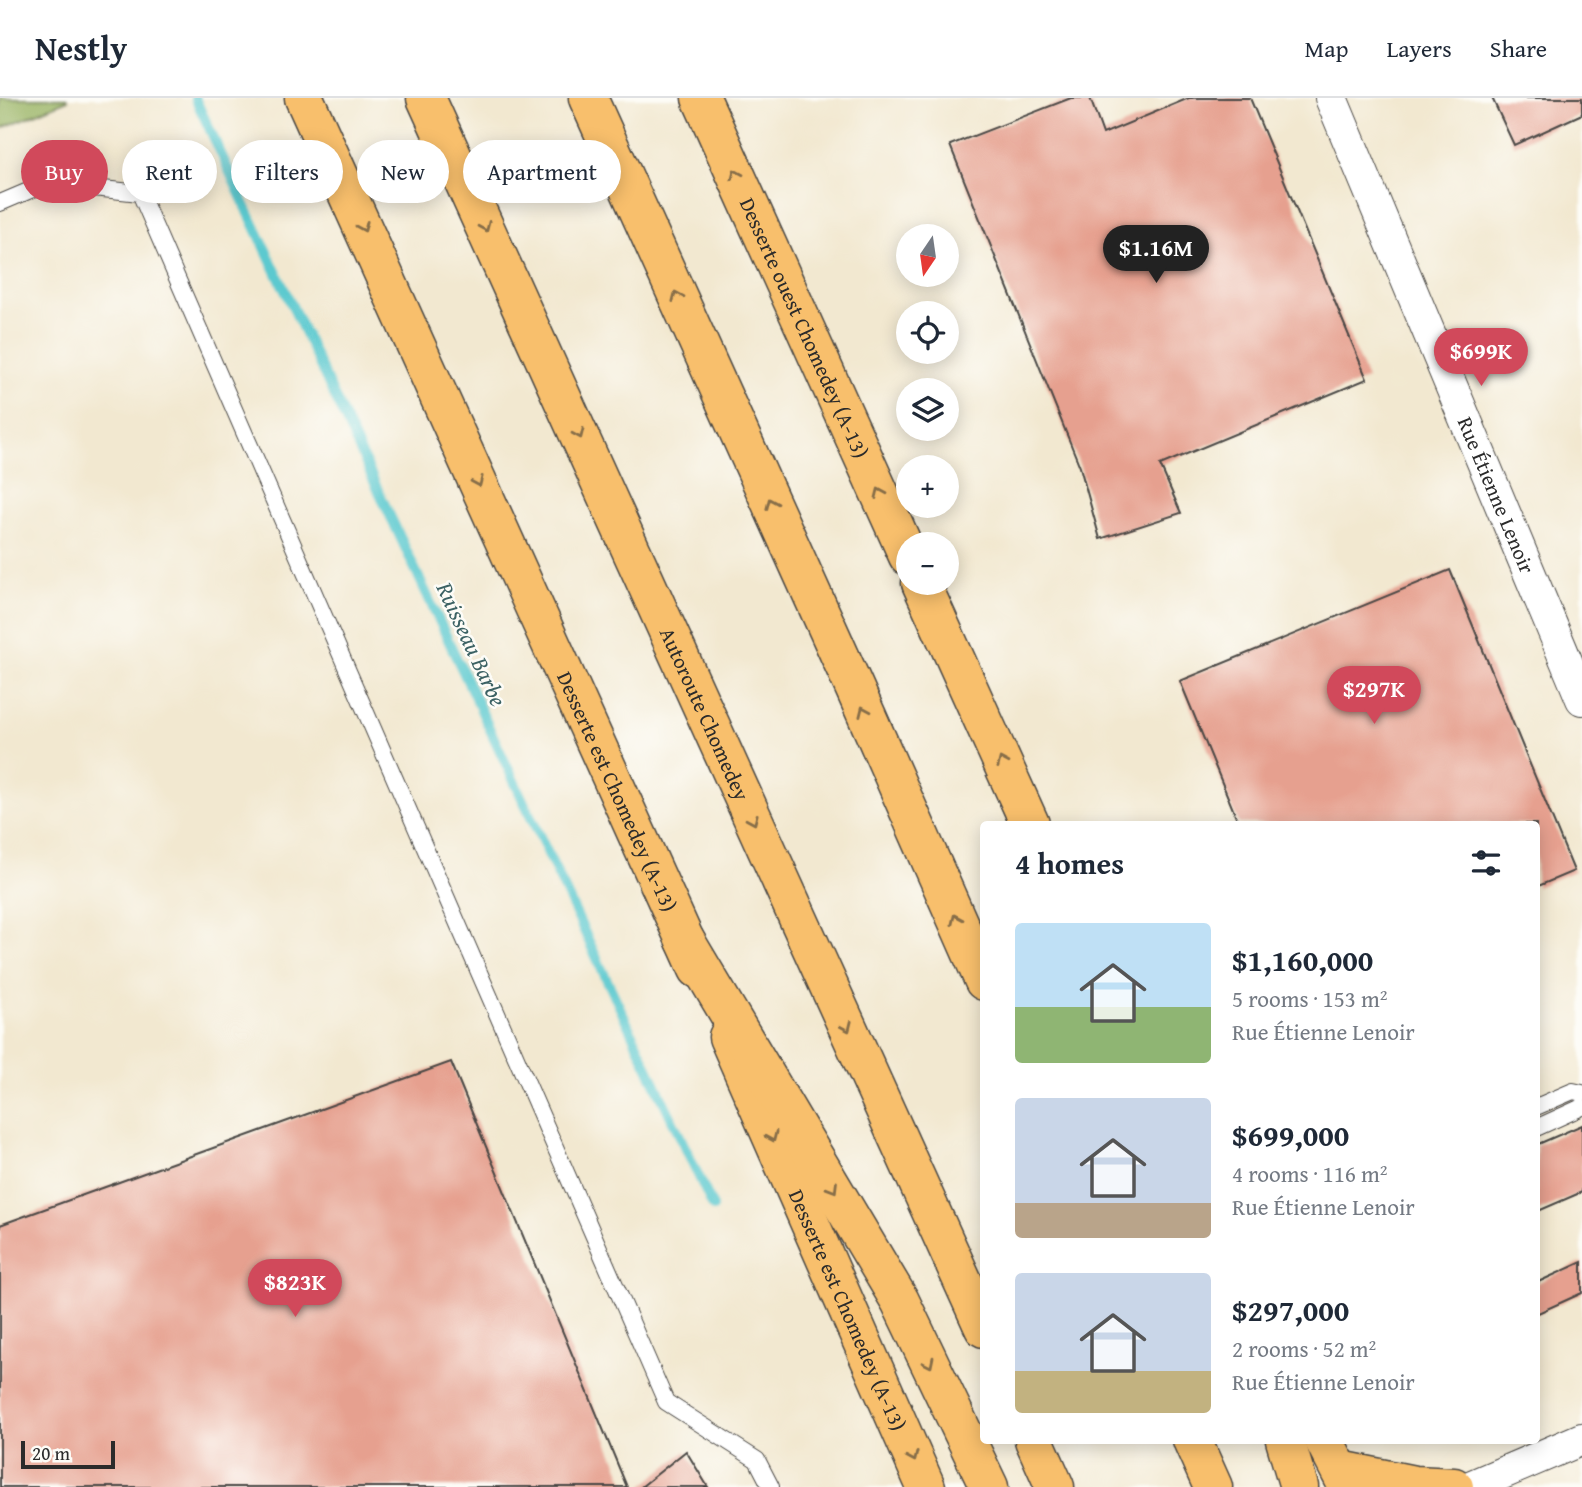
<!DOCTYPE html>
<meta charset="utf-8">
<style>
:root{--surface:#fff;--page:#f6f6f7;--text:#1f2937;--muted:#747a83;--line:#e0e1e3;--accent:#d1495b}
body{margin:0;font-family:"Gentium Book Plus",serif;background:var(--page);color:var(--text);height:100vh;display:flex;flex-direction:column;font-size:26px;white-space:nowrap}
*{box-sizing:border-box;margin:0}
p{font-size:23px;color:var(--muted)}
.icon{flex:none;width:38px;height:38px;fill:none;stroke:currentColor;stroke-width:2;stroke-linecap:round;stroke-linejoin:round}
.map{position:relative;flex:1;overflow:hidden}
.drawer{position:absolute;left:980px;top:723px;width:560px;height:623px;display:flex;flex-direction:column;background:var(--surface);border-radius:7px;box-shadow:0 4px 18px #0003}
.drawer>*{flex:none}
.guide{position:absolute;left:21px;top:42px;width:665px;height:63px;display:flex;gap:14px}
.needle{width:46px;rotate:193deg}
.buttons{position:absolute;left:896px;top:126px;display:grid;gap:14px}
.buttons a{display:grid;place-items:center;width:63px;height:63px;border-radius:50%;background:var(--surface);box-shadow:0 4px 18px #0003;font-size:35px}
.scale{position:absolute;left:21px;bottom:18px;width:94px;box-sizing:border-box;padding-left:7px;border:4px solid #2b2b2b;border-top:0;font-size:19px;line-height:24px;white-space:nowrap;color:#2b2b2b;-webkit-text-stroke:5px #fdfcf7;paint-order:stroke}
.price{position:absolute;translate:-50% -60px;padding:0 16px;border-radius:24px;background:var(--accent);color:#fff;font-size:23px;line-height:46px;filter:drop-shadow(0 2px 4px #0008)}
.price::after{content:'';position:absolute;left:50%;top:42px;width:21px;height:16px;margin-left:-10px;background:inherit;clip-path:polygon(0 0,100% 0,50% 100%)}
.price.on{background:#222;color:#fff}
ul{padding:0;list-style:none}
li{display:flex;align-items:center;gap:21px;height:175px;padding:0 35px}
li span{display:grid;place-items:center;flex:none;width:196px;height:140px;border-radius:7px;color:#555}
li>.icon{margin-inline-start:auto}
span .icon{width:84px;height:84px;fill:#fffc;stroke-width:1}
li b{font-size:30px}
h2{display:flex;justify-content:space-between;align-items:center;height:84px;padding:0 35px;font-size:30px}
.tag{padding:0 24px;border-radius:32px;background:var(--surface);box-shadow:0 4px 18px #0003;font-size:24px;line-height:63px}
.tag.on{background:var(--accent);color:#fff}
header{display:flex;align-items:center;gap:42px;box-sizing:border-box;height:98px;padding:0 35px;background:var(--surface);border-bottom:2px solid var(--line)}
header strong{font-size:33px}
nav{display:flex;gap:38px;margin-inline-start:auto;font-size:24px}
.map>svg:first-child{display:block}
</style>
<header>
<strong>Nestly</strong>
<nav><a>Map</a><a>Layers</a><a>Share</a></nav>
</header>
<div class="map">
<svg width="1582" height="1389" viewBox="0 0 1582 1389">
<rect width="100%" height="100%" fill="#fdfcf7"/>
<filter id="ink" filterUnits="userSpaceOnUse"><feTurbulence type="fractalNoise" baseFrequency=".0143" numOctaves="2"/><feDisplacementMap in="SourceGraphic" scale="14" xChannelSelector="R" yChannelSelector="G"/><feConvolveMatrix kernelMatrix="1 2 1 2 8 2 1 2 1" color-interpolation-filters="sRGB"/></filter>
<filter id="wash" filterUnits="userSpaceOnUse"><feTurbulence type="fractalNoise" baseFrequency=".00686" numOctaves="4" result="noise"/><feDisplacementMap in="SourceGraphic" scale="28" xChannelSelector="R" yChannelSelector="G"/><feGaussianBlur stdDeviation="1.57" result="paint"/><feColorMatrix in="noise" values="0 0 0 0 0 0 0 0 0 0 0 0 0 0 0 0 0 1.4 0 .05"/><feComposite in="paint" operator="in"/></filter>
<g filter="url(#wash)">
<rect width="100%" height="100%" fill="#f2e8d0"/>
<path fill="#9cb667" stroke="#647049" stroke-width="2" d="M0,0H67L68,2L0,31Z"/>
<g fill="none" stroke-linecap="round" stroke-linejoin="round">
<path stroke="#5cc9cf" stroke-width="10" d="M195,0L713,1109"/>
</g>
<g id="blocks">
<path fill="#e6a08f" d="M1071,0H1090L1103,36L1189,0H1250L1367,281L1160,367L1181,415L1100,441L1080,369L950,47Z
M1492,0H1582V16L1514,47Z
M1450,472L1574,773L1536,789V726H1239L1180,583Z
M451,964L627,1389H0V1127Z
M1582,1027V1094L1536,1114V1047Z
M1582,1164V1195L1536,1216V1185Z
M686,1353L708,1389H641Z"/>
</g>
</g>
<g filter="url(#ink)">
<use href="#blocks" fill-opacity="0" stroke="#494744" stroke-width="2"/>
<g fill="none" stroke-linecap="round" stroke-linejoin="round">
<defs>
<path id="service" d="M0,105L47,85L140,95L666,1304L757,1362L771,1389
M1536,1009L1573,993L1582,995
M1536,1030L1582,1009"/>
<g id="minor">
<path id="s1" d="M1331,0L1582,601"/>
<path d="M1470,1389L1582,1341"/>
</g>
<g id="primary">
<path id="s2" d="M304,0L698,871"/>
<path id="s3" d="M701,0L908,458"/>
<path d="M921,485L1030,726"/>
<path id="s4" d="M728,939L926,1389"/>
<path d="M1324,1342L1348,1389"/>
<path d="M1341,1372L1415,1387L1454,1389"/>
</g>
<g id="motorway">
<path id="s5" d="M426,0L984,1230"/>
<path d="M588,0L854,589L984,883"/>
<path d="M685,842L900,1203L989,1389"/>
<path d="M1034,1342L1055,1389"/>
<path d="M1192,1342L1213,1389"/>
<path d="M1285,1342L1299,1389"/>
</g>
</defs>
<use href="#service" stroke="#494744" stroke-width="18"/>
<use href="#minor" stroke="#494744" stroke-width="34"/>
<use href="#primary" stroke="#494744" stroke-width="41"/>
<use href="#motorway" stroke="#494744" stroke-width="41"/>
<use href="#service" stroke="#fff" stroke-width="16"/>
<use href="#minor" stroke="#fff" stroke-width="32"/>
<use href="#primary" stroke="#f8bf6c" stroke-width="38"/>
<use href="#motorway" stroke="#f8bf6c" stroke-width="38"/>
</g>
<defs><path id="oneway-chevron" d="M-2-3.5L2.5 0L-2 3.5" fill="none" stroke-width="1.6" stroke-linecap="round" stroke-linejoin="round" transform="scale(1.75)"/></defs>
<g stroke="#876e48">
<use href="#oneway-chevron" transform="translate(736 76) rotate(-114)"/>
<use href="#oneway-chevron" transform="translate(363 129) rotate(66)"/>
<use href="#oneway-chevron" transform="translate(485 129) rotate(66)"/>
<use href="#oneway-chevron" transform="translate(677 198) rotate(-114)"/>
<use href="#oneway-chevron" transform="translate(579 336) rotate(66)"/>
<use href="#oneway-chevron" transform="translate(478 384) rotate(66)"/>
<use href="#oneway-chevron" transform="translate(880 395) rotate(-114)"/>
<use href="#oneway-chevron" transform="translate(771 405) rotate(-114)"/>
<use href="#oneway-chevron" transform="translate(864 613) rotate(-114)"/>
<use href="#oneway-chevron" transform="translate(1002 664) rotate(-114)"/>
<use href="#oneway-chevron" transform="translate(753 722) rotate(66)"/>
<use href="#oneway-chevron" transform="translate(956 821) rotate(-114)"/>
<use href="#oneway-chevron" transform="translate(847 929) rotate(66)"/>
<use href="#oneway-chevron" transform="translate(772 1039) rotate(66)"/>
<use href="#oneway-chevron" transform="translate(833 1090) rotate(59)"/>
<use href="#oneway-chevron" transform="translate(929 1265) rotate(64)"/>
<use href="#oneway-chevron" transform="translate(913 1359) rotate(66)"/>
</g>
</g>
<g text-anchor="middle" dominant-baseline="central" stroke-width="5" stroke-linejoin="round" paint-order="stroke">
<g font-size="21" fill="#2b2b2b" stroke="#fdfcf7">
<text stroke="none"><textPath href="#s3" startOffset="252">Desserte ouest Chomedey (A-13)</textPath></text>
<text stroke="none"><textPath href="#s1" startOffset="430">Rue Étienne Lenoir</textPath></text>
<text stroke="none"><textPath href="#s5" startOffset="676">Autoroute Chomedey</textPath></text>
<text stroke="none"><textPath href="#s2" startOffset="761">Desserte est Chomedey (A-13)</textPath></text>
<text stroke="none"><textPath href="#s4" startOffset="298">Desserte est Chomedey (A-13)</textPath></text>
</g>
<g font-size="23" font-style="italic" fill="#3c6264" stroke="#fdfcf7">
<text transform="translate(472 546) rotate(65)">Ruisseau Barbe</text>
</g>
</g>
</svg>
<div class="buttons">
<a><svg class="needle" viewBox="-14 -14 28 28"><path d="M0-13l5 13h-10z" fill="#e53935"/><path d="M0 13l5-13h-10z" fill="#747a83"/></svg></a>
<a><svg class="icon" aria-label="locate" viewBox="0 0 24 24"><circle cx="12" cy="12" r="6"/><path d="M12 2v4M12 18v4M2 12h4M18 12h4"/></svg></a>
<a><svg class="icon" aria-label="layers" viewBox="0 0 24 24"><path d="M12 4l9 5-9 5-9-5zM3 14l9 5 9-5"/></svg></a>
<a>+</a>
<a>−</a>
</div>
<div class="scale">20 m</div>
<b class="price on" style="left:1156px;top:187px">$1.16M</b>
<b class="price" style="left:1481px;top:290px">$699K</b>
<b class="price" style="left:1374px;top:628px">$297K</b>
<b class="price" style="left:295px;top:1221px">$823K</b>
<div class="guide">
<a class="tag on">Buy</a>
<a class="tag">Rent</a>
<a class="tag">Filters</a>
<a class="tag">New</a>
<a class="tag">Apartment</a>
</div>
<section class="drawer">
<h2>4 homes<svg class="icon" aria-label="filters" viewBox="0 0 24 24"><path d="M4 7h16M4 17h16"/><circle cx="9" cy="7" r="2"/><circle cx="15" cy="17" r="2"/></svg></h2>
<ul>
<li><span style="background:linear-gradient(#bfe0f5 60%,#8fb573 0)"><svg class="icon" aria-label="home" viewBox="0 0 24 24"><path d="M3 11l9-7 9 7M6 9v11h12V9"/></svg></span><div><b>$1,160,000</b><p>5 rooms · 153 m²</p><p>Rue Étienne Lenoir</p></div></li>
<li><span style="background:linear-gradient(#c9d6e8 75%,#b9a48a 0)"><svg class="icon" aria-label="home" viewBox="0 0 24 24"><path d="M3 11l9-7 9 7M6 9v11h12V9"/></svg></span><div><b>$699,000</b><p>4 rooms · 116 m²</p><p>Rue Étienne Lenoir</p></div></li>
<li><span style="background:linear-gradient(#c9d6e8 70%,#c2b280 0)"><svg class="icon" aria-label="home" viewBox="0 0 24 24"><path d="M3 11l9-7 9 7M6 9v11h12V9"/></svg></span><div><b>$297,000</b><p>2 rooms · 52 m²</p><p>Rue Étienne Lenoir</p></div></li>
</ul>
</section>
</div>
